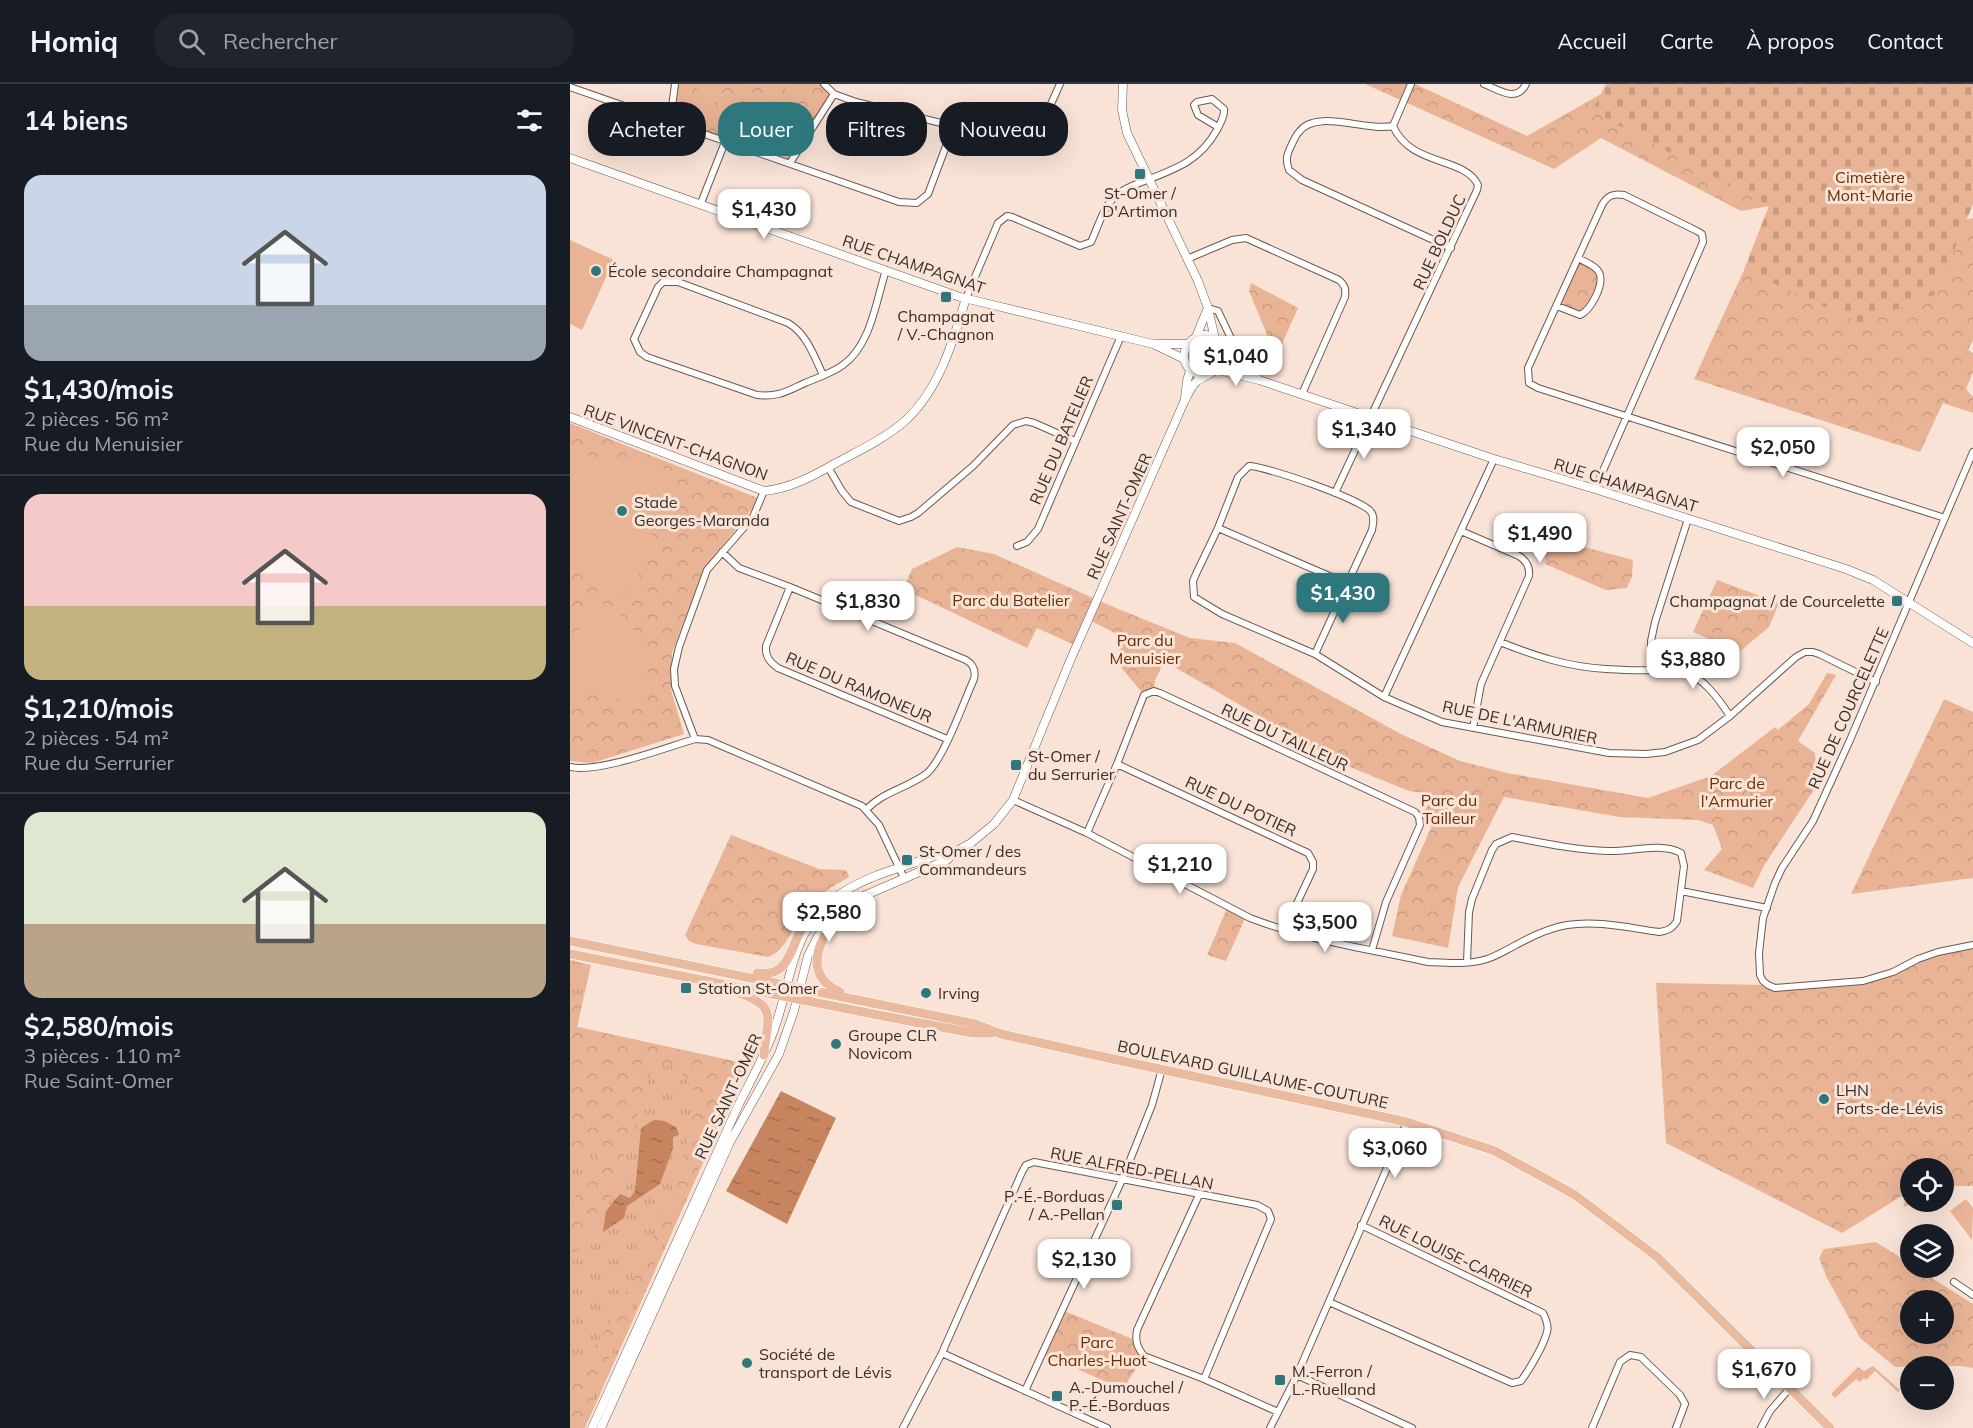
<!DOCTYPE html>
<html lang="fr">
<meta charset="utf-8">
<style>
:root{--surface:#171b24;--page:#20242c;--text:#f1f3f6;--muted:#9ea1a6;--line:#363941;--accent:#2e777c}
body{margin:0;font-family:Mulish,sans-serif;background:var(--page);color:var(--text);height:100vh;display:flex;flex-direction:column;font-size:22px;white-space:nowrap}
*{box-sizing:border-box;margin:0}
p{font-size:20px;color:var(--muted)}
.icon{flex:none;width:33px;height:33px;fill:none;stroke:currentColor;stroke-width:2;stroke-linecap:round;stroke-linejoin:round}
.map{position:relative;flex:1;overflow:hidden}
.sheet{display:flex;flex-direction:column;background:var(--surface);width:570px}
.sheet>*{flex:none}
.top-card{position:absolute;left:18px;top:18px;width:570px;height:54px;display:flex;gap:12px}
.tools{position:absolute;left:1330px;top:1074px;display:grid;gap:12px}
.tools a{display:grid;place-items:center;width:54px;height:54px;border-radius:50%;background:var(--surface);box-shadow:0 6px 24px #0002;font-size:30px}
.price{position:absolute;translate:-50% -51px;padding:0 14px;border-radius:12px;background:#fff;color:#222;font-size:20px;line-height:39px;filter:drop-shadow(0 2px 3px #0008)}
.price::after{content:'';position:absolute;left:50%;top:36px;width:18px;height:14px;margin-left:-9px;background:inherit;clip-path:polygon(0 0,100% 0,50% 100%)}
.price.current{background:var(--accent);color:#fff}
ul{padding:0;list-style:none}
li{display:grid;align-content:center;gap:12px;height:318px;padding:0 24px}
li+li{border-top:2px solid var(--line)}
li span{display:grid;place-items:center;height:186px;border-radius:18px;color:#555}
li>.icon{margin-inline-start:auto}
span .icon{width:108px;height:108px;fill:#fffc;stroke-width:1}
li b{font-size:26px}
h2{display:flex;justify-content:space-between;align-items:center;height:72px;padding:0 24px;font-size:26px}
.pill{padding:0 21px;border-radius:24px;background:var(--surface);box-shadow:0 6px 24px #0002;font-size:21px;line-height:54px}
.pill.current{background:var(--accent);color:#fff}
header{display:flex;align-items:center;gap:36px;box-sizing:border-box;height:84px;padding:0 30px;background:var(--surface);border-bottom:2px solid var(--line)}
header strong{font-size:28px}
nav{display:flex;gap:33px;margin-inline-start:auto;font-size:21px}
.search{width:420px;height:54px;background:var(--page);display:flex;align-items:center;gap:15px;box-sizing:border-box;padding:0 21px;border-radius:24px;color:var(--muted);font-size:22px}
main{display:flex;flex:1;min-height:0}
.map>svg:first-child{display:block}
</style>
<header>
<strong>Homiq</strong>
<div class="search"><svg class="icon" aria-label="search" viewBox="0 0 24 24"><circle cx="10" cy="10" r="6"/><path d="M15 15l6 6"/></svg>Rechercher</div>
<nav><a>Accueil</a><a>Carte</a><a>À propos</a><a>Contact</a></nav>
</header>
<main>
<section class="sheet">
<h2>14 biens<svg class="icon" aria-label="filters" viewBox="0 0 24 24"><path d="M4 7h16M4 17h16"/><circle cx="9" cy="7" r="2"/><circle cx="15" cy="17" r="2"/></svg></h2>
<ul>
<li><span style="background:linear-gradient(#c9d6e8 70%,#9aa5b1 0)"><svg class="icon" aria-label="home" viewBox="0 0 24 24"><path d="M3 11l9-7 9 7M6 9v11h12V9"/></svg></span><div><b>$1,430/mois</b><p>2 pièces · 56 m²</p><p>Rue du Menuisier</p></div></li>
<li><span style="background:linear-gradient(#f6c9c9 60%,#c2b280 0)"><svg class="icon" aria-label="home" viewBox="0 0 24 24"><path d="M3 11l9-7 9 7M6 9v11h12V9"/></svg></span><div><b>$1,210/mois</b><p>2 pièces · 54 m²</p><p>Rue du Serrurier</p></div></li>
<li><span style="background:linear-gradient(#dfe7d0 60%,#b9a48a 0)"><svg class="icon" aria-label="home" viewBox="0 0 24 24"><path d="M3 11l9-7 9 7M6 9v11h12V9"/></svg></span><div><b>$2,580/mois</b><p>3 pièces · 110 m²</p><p>Rue Saint-Omer</p></div></li>
</ul>
</section>
<div class="map">
<svg width="1403" height="1344" viewBox="0 0 1403 1344">
<defs>
<pattern id="grass-tufts" width="24" height="20" patternUnits="userSpaceOnUse" patternTransform="scale(1.5)"><rect width="24" height="20" fill="#e9b496"/><path d="M3 7l-1-3M5 7V3M7 7l1-3M15 17l-1-3M17 17v-4M19 17l1-3" fill="none" stroke="#c89b81"/></pattern>
<pattern id="forest-crowns" width="20" height="18" patternUnits="userSpaceOnUse" patternTransform="scale(1.5)"><rect width="20" height="18" fill="#e9b496"/><path d="M2 6a3 3 0 1 1 6 0M12 15a3 3 0 1 1 6 0" fill="none" stroke="#c89b81"/></pattern>
<pattern id="cemetery-stones" width="16" height="16" patternUnits="userSpaceOnUse" patternTransform="scale(1.5)"><rect width="16" height="16" fill="#e9b496"/><path d="M2 7V4a2 2 0 0 1 4 0v3zM10 15v-3a2 2 0 0 1 4 0v3z" fill="#c89b81"/></pattern>
<pattern id="water-ripples" width="26" height="14" patternUnits="userSpaceOnUse" patternTransform="scale(1.5)"><rect width="26" height="14" fill="#c6845f"/><path d="M2 4q2-2 4 0t4 0M15 11q2-2 4 0t4 0" fill="none" stroke="#a26c4f"/></pattern>
</defs>
<rect width="100%" height="100%" fill="#f9e3d7"/>
<path fill="url(#grass-tufts)" d="M0,876L21,881L7,943L177,980L15,1344H0Z
M1303,1282L1330,1306L1328,1308L1305,1287L1296,1296L1294,1294L1290,1298L1286,1295L1265,1314L1261,1310L1288,1283L1294,1287Z"/>
<path fill="url(#forest-crowns)" fill-rule="evenodd" d="M105,0H254L264,10L220,79L100,38Z
M795,0H845L957,52L1031,10L1378,141L1403,134V256L1398,266L1403,269V288L1396,305L1403,313V329L1373,319L1350,368L1124,295L1174,186L1199,122L1171,127L1031,54L984,85Z
M1008,174L1030,191L1021,220L1010,231L987,222Z
M681,199L728,224L712,260L698,253L679,207Z
M0,339L190,415L135,484L102,569L101,606L114,650L22,679L0,677Z
M983,460L997,464H1018L1063,476L1062,492L1057,504L1036,506L975,480L976,466L979,461Z
M387,463L424,470L541,522L620,554L665,559L831,650L890,677L937,689L1078,714L1141,692L1205,643L1208,646L1239,620L1257,589L1266,591L1228,657L1245,669L1247,701L1195,780L1183,804L1134,786L1152,765L1143,741L1128,736L1050,733L934,713L888,803L878,864L822,852L831,811L861,744V738L849,733L862,717V710L839,707L770,679L594,577L585,596L584,607L574,611L545,576L555,554L519,536L507,562L467,544L457,564L333,505L342,485Z
M1147,496L1209,519L1199,543L1162,574L1148,559L1123,548Z
M1374,615L1403,628V794L1281,810Z
M161,751L249,785L275,786L278,789L279,793C263,802 248,811 236,824C223,839 218,866 198,873L126,860L119,857L115,851Z
M658,822L676,832L656,877L637,871Z
M1403,861V1102H1381L1374,1106V1084H1341V1118H1348L1333,1123L1338,1108L1272,1149L1096,1059L1086,899L1198,901L1206,904L1293,897L1348,875Z
M0,917L12,920L7,943L177,980L35,1283L9,1344H0V1299L41,1238L106,1107L126,1010L106,981L83,983L31,1143L13,1156L9,1165L0,1170V1124L30,1061L3,1071L0,1073V1010L2,1000L0,1001Z
M1306,1158L1341,1180V1184H1346L1403,1220V1284L1392,1282L1325,1283L1290,1254L1257,1194L1249,1174L1254,1165ZM1341,1216H1374V1250H1341Z
M492,1226L565,1256L574,1272L553,1305L472,1270Z"/>
<path fill="url(#cemetery-stones)" d="M1036,0H1403V120L1366,210L1291,239L1174,186L1199,122L1022,27Z"/>
<path fill="#e9b496" d="M128,0H148L143,27L124,23Z
M217,0H230L225,22L213,19Z
M157,28L177,35L171,50L152,43Z
M0,156L44,176L12,246L0,240Z
M0,366L59,384L63,374L99,387L109,412L96,447L86,442L67,483L71,485L62,506L58,505L55,510C35,504 17,497 0,484Z
M24,516C58,527 80,561 75,597C74,605 71,612 69,620L0,602V562Z
M1396,1115L1403,1124L1402,1156L1380,1127Z"/>
<path fill="url(#water-ripples)" d="M211,1007L266,1034L217,1140L156,1107Z
M84,1036L94,1037L106,1043L109,1051L103,1053V1064L90,1100L57,1122L54,1134L33,1148L36,1127L50,1110L60,1114L65,1107L71,1044Z"/>
<g fill="none" stroke-linecap="round" stroke-linejoin="round">
<defs>
<path id="minor" d="M254,0L264,10L286,18L452,59L459,58L466,53L490,0
M914,0C929,6 947,19 956,0
M0,3L329,118L347,119L358,110L384,41
M100,38L105,0
M823,42C797,48 746,24 729,48C726,51 724,56 722,60C717,70 715,75 719,86L732,96L881,164
M220,79L264,10
M131,119L155,58
M617,175L662,156L676,154L769,196C775,201 776,205 775,213L732,310
M396,214L428,139L437,132L442,133L510,162L521,158C528,143 534,120 548,110C556,103 567,100 577,96C608,84 630,76 647,46C650,39 655,33 654,25L642,15L627,18L624,21L628,31L648,43
M987,222L1010,231C1021,226 1035,200 1029,188C1025,181 1015,178 1008,174
M638,224L648,227L667,267L670,283
M253,291C244,272 237,250 218,239L108,198H93L88,203L64,255L70,268L77,273L187,311C209,313 215,308 235,299C247,294 262,289 273,281C301,261 306,217 316,186
M1403,368L1280,656L1243,737L1212,784L1205,799L1193,834L1189,869L1190,891L1193,897L1198,901L1205,904L1293,897L1323,888L1348,875L1368,868L1403,861
M258,383L272,407L281,418L329,437L341,433L348,429L403,382L443,341L456,337L464,339L505,357
M1025,405L1133,158L1132,150L1127,147L1054,111C1043,109 1037,112 1032,121L958,284L959,299L968,304L1375,434
M765,409L907,106L908,101C894,72 841,83 823,42L841,0
M648,444L778,500
M891,447L949,472C957,477 960,483 959,492L911,600L903,644
M447,462L457,458L468,445L551,252
M152,468L169,484L220,503L396,576C403,580 406,587 404,595C394,617 373,677 356,690C337,704 313,708 297,725
M220,503L196,562C195,573 200,578 208,584L377,655
M930,558C965,572 998,583 1036,585C1052,586 1068,587 1083,586C1094,585 1104,583 1115,587C1135,596 1148,614 1160,632
M745,570L802,446C803,440 805,433 801,428C794,416 695,382 679,382L668,393L648,444L626,490L623,497L624,513L652,530L745,570L814,613L872,638L1039,669L1076,670L1095,668L1128,656L1160,632L1226,573L1235,568H1243L1249,570L1306,598
M1082,586L1081,557L1085,538L1118,435
M814,613L924,375
M125,655L105,602L104,585L109,563L137,486L183,433L194,407
M547,680L738,769L743,778V785L714,847
M0,683C30,689 94,664 125,655L138,656L292,722L309,741L334,794
M443,716L517,749L680,834C737,856 798,865 858,878C877,879 898,881 917,875C927,872 936,866 946,861C962,852 979,844 997,841C1027,836 1059,844 1089,848C1097,847 1102,845 1107,837L1114,782L1111,769C1090,758 1061,768 1038,767C1006,766 973,759 942,753L926,760L922,766L902,815L899,828L897,878
M517,749L547,680L574,611L584,607L590,609L845,728L849,733L850,741L816,818L802,866
M1111,807L1197,824
M629,1111L567,1246C565,1257 567,1263 574,1272L634,1295L708,1328
M1384,1198L1403,1211
M759,1218L942,1299L951,1297C959,1286 974,1261 977,1248C979,1242 976,1235 973,1229L791,1141
M372,1269L537,1344
M727,1291L842,1344
M455,1307L552,1096L582,1021L592,985
M333,1344L372,1269L452,1088L456,1081L464,1078L687,1121L698,1127L701,1135L634,1295
M700,1344L727,1291L837,1038
M1022,1344L1050,1278L1060,1271L1071,1273L1110,1311L1115,1320L1106,1344
M1191,1344L1200,1327L1220,1304"/>
<path id="tertiary" d="M553,0L552,26L557,49L628,197L638,224L645,255
M0,74L390,213L583,260L614,275
M626,253L637,226
M586,260H617
M654,269L662,279L688,295
M648,286L689,296L924,375L1025,405L1276,485L1303,496L1403,559
M615,314L617,297L620,286
M0,333L194,407C219,405 245,391 266,379C290,366 316,354 336,336C370,304 383,257 396,214
M260,818C289,792 338,782 374,769H385
M22,1344L169,1020C182,994 197,968 206,940C218,906 222,859 246,833
M31,1344L160,1058L209,970L224,927L238,872L248,852L267,829L289,814L377,776L385,768L401,759L424,740L443,716L500,577L614,318C617,312 621,303 626,298C638,288 664,285 651,262C640,241 613,253 614,275C618,287 626,292 638,291"/>
<path id="primary" d="M0,857L405,940L431,950L543,975L837,1038L925,1067L1005,1111L1087,1173L1260,1344
M0,870L303,930L403,949H422
M187,889C221,894 220,862 234,840C242,828 251,822 263,815
M165,908C211,922 196,935 194,971
M270,908C233,891 247,856 269,834C275,827 284,822 289,814"/>
</defs>
<use href="#minor" stroke="#6c594f" stroke-width="8"/>
<use href="#tertiary" stroke="#6c594f" stroke-width="9"/>
<use href="#primary" stroke="#fff" stroke-width="10"/>
<use href="#minor" stroke="#fff" stroke-width="6"/>
<use href="#tertiary" stroke="#fff" stroke-width="8"/>
<use href="#primary" stroke="#e9ba9e" stroke-width="9"/>
</g>
<g fill="#2e777c" stroke="#f9e3d7" stroke-width="2">
<rect x="564" y="84" width="12" height="12" rx="3"/>
<circle cx="26" cy="187" r="6"/>
<rect x="370" y="207" width="12" height="12" rx="3"/>
<circle cx="52" cy="427" r="6"/>
<rect x="1321" y="511" width="12" height="12" rx="3"/>
<rect x="440" y="675" width="12" height="12" rx="3"/>
<rect x="331" y="770" width="12" height="12" rx="3"/>
<rect x="110" y="898" width="12" height="12" rx="3"/>
<circle cx="356" cy="909" r="6"/>
<circle cx="266" cy="960" r="6"/>
<circle cx="1254" cy="1015" r="6"/>
<rect x="541" y="1115" width="12" height="12" rx="3"/>
<circle cx="177" cy="1279" r="6"/>
<rect x="704" y="1290" width="12" height="12" rx="3"/>
<rect x="481" y="1306" width="12" height="12" rx="3"/>
</g>
<g text-anchor="middle" dominant-baseline="central" stroke-width="6" stroke-linejoin="round" paint-order="stroke">
<g font-size="16" fill="#6a2e00" stroke="#f9e3d7">
<text x="1300" y="93">Cimetière<tspan x="1300" dy="18">Mont-Marie</tspan></text>
<text x="441" y="516">Parc du Batelier</text>
<text x="575" y="556">Parc du<tspan x="575" dy="18">Menuisier</tspan></text>
<text x="1167" y="699">Parc de<tspan x="1167" dy="18">l'Armurier</tspan></text>
<text x="879" y="716">Parc du<tspan x="879" dy="18">Tailleur</tspan></text>
<text x="527" y="1258">Parc<tspan x="527" dy="18">Charles-Huot</tspan></text>
</g>
<g font-size="16" fill="#372f2a" stroke="#f9e3d7" text-anchor="start">
<text x="570" y="109" text-anchor="middle">St-Omer /<tspan x="570" dy="18">D'Artimon</tspan></text>
<text x="38" y="187">École secondaire Champagnat</text>
<text x="376" y="232" text-anchor="middle">Champagnat<tspan x="376" dy="18">/ V.-Chagnon</tspan></text>
<text x="64" y="418">Stade<tspan x="64" dy="18">Georges-Maranda</tspan></text>
<text x="1315" y="517" text-anchor="end">Champagnat / de Courcelette</text>
<text x="458" y="672">St-Omer /<tspan x="458" dy="18">du Serrurier</tspan></text>
<text x="349" y="767">St-Omer / des<tspan x="349" dy="18">Commandeurs</tspan></text>
<text x="128" y="904">Station St-Omer</text>
<text x="368" y="909">Irving</text>
<text x="278" y="951">Groupe CLR<tspan x="278" dy="18">Novicom</tspan></text>
<text x="1266" y="1006">LHN<tspan x="1266" dy="18">Forts-de-Lévis</tspan></text>
<text x="535" y="1112" text-anchor="end">P.-É.-Borduas<tspan x="535" dy="18">/ A.-Pellan</tspan></text>
<text x="189" y="1270">Société de<tspan x="189" dy="18">transport de Lévis</tspan></text>
<text x="722" y="1287">M.-Ferron /<tspan x="722" dy="18">L.-Ruelland</tspan></text>
<text x="499" y="1303">A.-Dumouchel /<tspan x="499" dy="18">P.-É.-Borduas</tspan></text>
</g>
<g font-size="16" fill="#372f2a" stroke="#f9e3d7">
<text transform="translate(869 158) rotate(-65)">RUE BOLDUC</text>
<text transform="translate(344 180) rotate(19)">RUE CHAMPAGNAT</text>
<text transform="translate(491 356) rotate(-67)">RUE DU BATELIER</text>
<text transform="translate(106 358) rotate(20)">RUE VINCENT-CHAGNON</text>
<text transform="translate(1056 401) rotate(17)">RUE CHAMPAGNAT</text>
<text transform="translate(549 432) rotate(-66)">RUE SAINT-OMER</text>
<text transform="translate(289 603) rotate(23)">RUE DU RAMONEUR</text>
<text transform="translate(1278 624) rotate(-66)">RUE DE COURCELETTE</text>
<text transform="translate(950 638) rotate(12)">RUE DE L'ARMURIER</text>
<text transform="translate(715 653) rotate(25)">RUE DU TAILLEUR</text>
<text transform="translate(671 722) rotate(25)">RUE DU POTIER</text>
<text transform="translate(683 990) rotate(12)">BOULEVARD GUILLAUME-COUTURE</text>
<text transform="translate(158 1012) rotate(-65)">RUE SAINT-OMER</text>
<text transform="translate(562 1084) rotate(11)">RUE ALFRED-PELLAN</text>
<text transform="translate(886 1172) rotate(26)">RUE LOUISE-CARRIER</text>
</g>
</g>
</svg>
<div class="tools">
<a><svg class="icon" aria-label="locate" viewBox="0 0 24 24"><circle cx="12" cy="12" r="6"/><path d="M12 2v4M12 18v4M2 12h4M18 12h4"/></svg></a>
<a><svg class="icon" aria-label="layers" viewBox="0 0 24 24"><path d="M12 4l9 5-9 5-9-5zM3 14l9 5 9-5"/></svg></a>
<a>+</a>
<a>−</a>
</div>
<b class="price" style="left:194px;top:156px">$1,430</b>
<b class="price" style="left:666px;top:303px">$1,040</b>
<b class="price" style="left:794px;top:376px">$1,340</b>
<b class="price" style="left:1213px;top:394px">$2,050</b>
<b class="price" style="left:970px;top:480px">$1,490</b>
<b class="price current" style="left:773px;top:540px">$1,430</b>
<b class="price" style="left:298px;top:548px">$1,830</b>
<b class="price" style="left:1123px;top:606px">$3,880</b>
<b class="price" style="left:610px;top:811px">$1,210</b>
<b class="price" style="left:259px;top:859px">$2,580</b>
<b class="price" style="left:755px;top:869px">$3,500</b>
<b class="price" style="left:825px;top:1095px">$3,060</b>
<b class="price" style="left:514px;top:1206px">$2,130</b>
<b class="price" style="left:1194px;top:1316px">$1,670</b>
<div class="top-card">
<a class="pill">Acheter</a>
<a class="pill current">Louer</a>
<a class="pill">Filtres</a>
<a class="pill">Nouveau</a>
</div>
</div>
</main>
